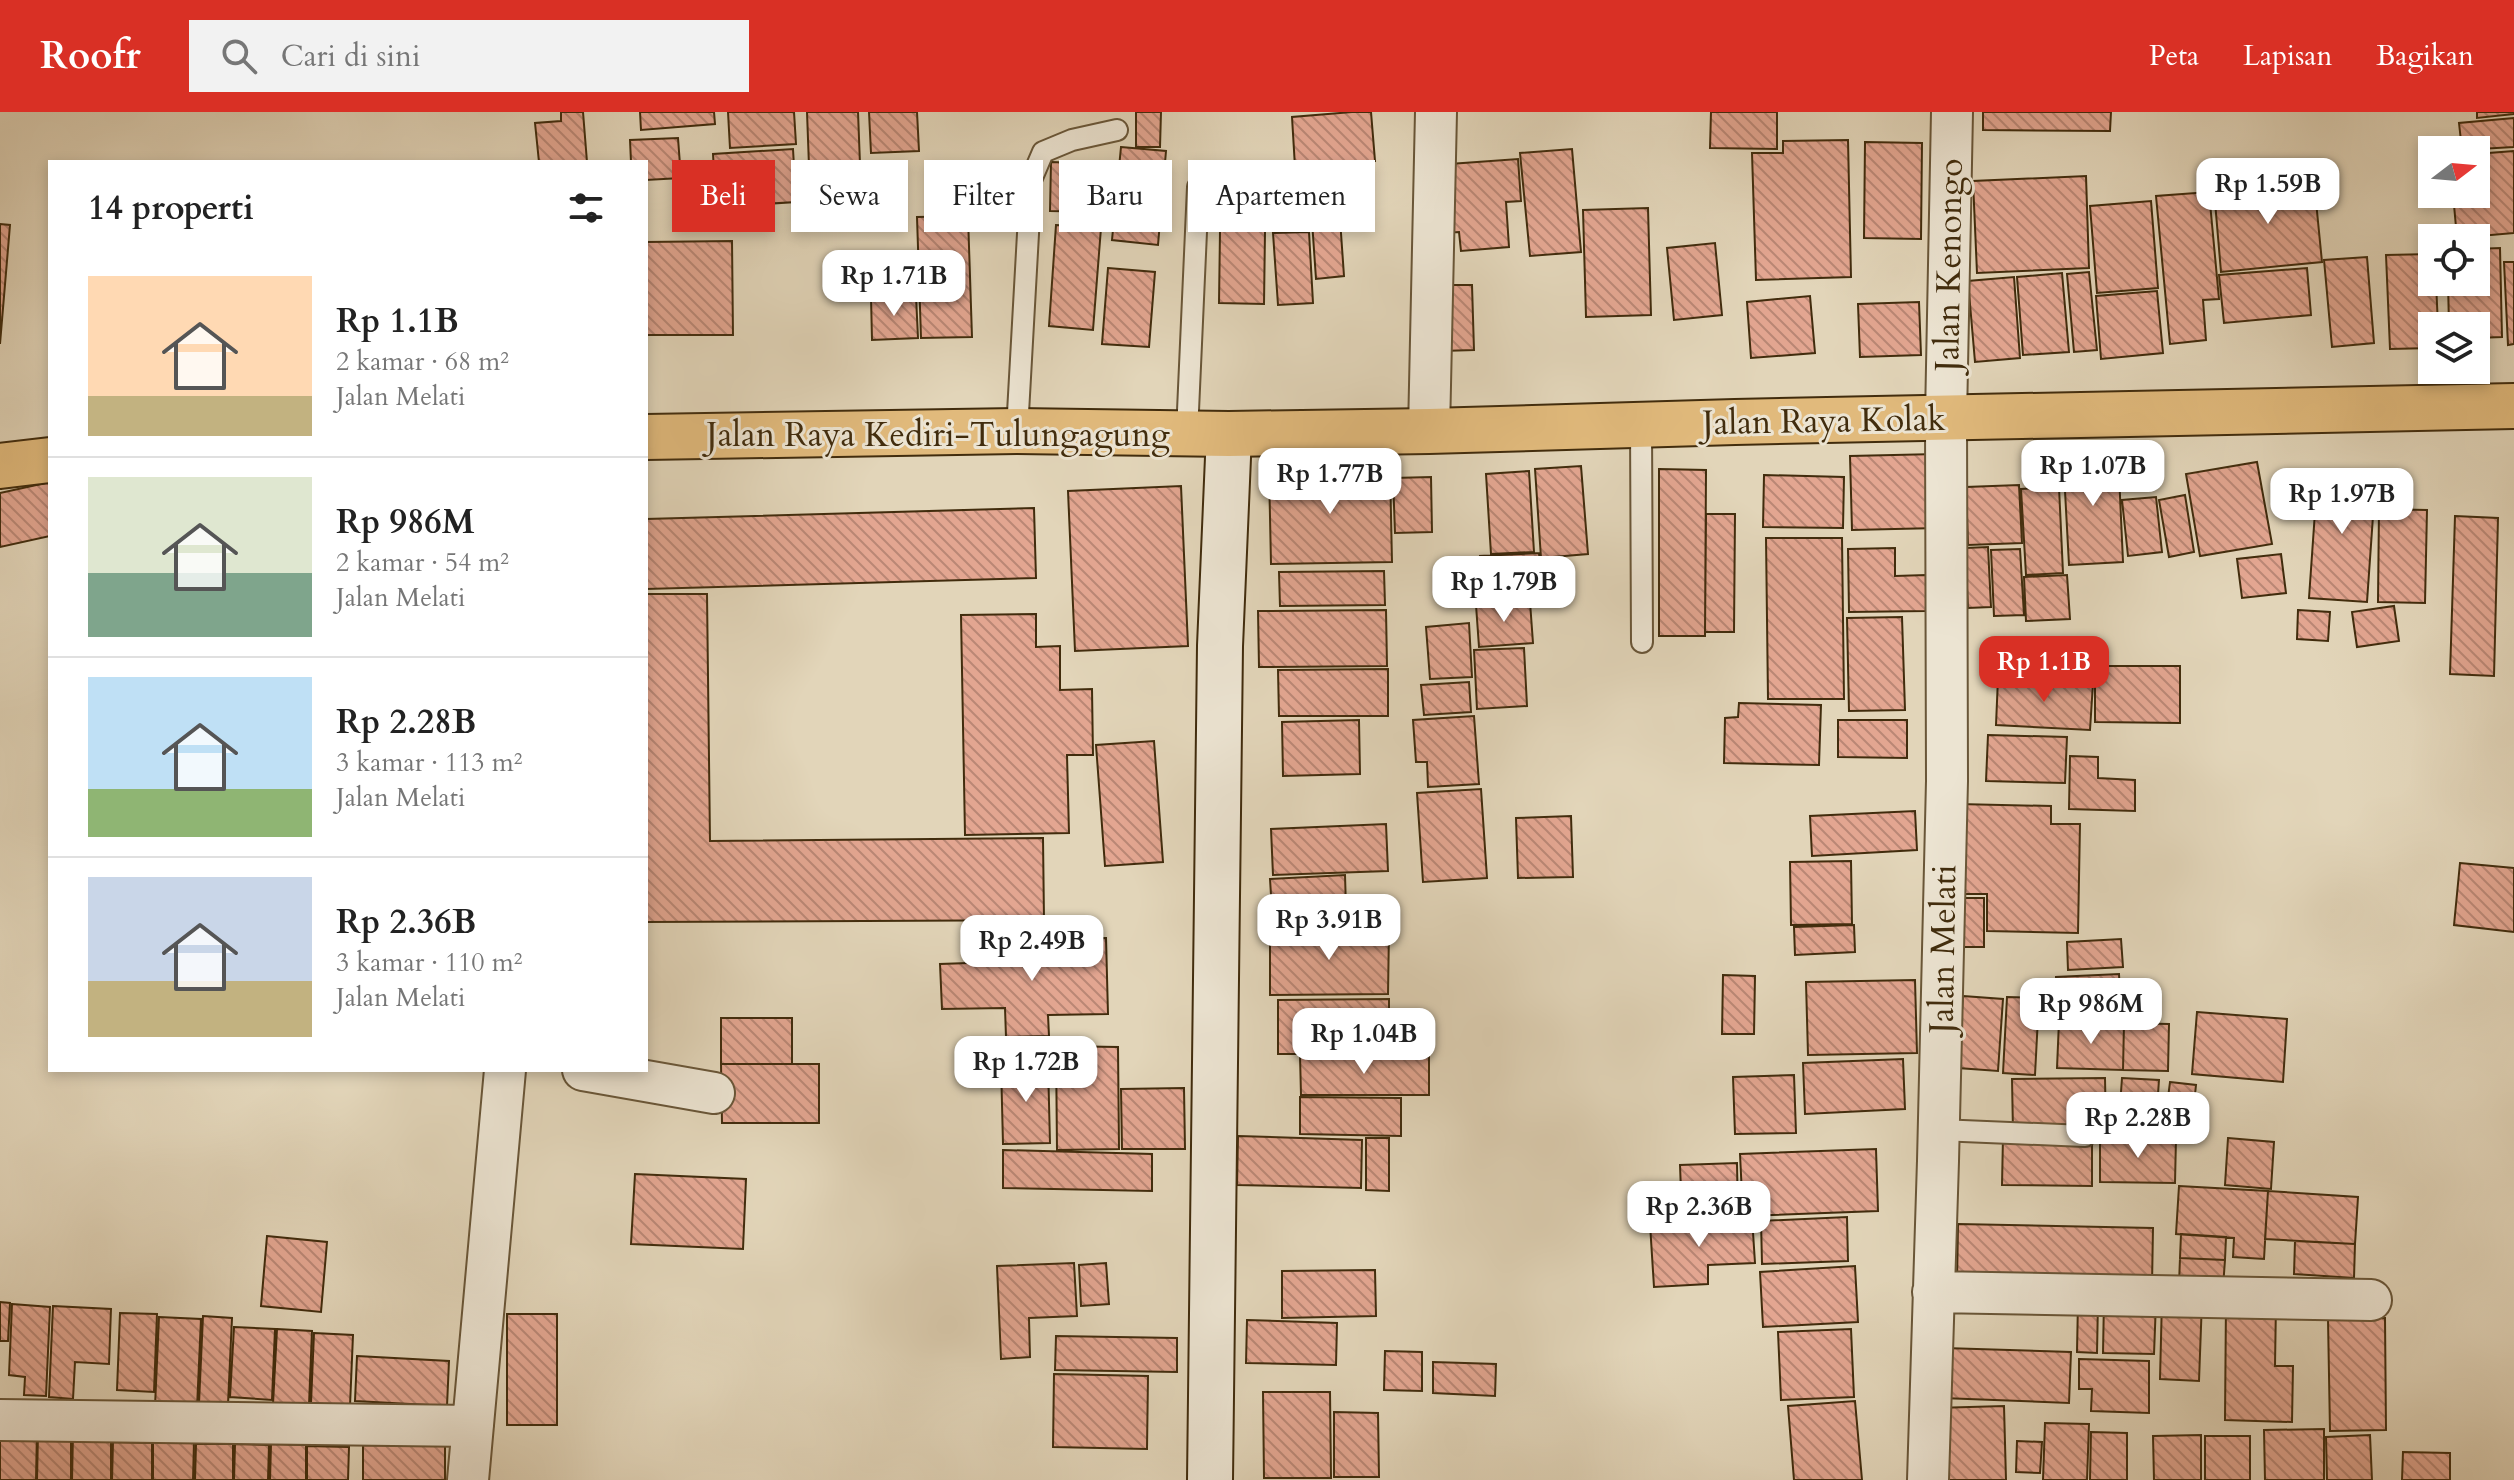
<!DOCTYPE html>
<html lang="id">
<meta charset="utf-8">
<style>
:root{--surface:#fff;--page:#f2f2f2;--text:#222;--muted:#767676;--line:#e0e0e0;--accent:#d93025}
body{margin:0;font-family:Cardo,serif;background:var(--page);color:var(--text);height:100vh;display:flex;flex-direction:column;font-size:30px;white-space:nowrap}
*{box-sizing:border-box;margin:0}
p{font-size:26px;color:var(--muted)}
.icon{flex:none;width:44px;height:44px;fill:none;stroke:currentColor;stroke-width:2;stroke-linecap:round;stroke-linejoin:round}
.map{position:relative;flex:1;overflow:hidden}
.side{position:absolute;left:48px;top:48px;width:600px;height:912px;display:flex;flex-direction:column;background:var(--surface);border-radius:0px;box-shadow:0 4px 12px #0003}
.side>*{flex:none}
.banner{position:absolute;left:672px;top:48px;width:760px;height:72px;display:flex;gap:16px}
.needle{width:52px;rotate:74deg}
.fabs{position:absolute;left:2418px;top:24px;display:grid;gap:16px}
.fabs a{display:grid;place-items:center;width:72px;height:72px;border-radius:0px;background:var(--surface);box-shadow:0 4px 12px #0003;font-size:40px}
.price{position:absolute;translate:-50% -68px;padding:0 18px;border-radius:16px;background:#fff;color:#222;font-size:26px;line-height:52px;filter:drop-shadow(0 2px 4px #0008)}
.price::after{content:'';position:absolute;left:50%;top:48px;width:24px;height:18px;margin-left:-12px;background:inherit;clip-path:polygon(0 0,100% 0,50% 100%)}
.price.active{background:var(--accent);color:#fff}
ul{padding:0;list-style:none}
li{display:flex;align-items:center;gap:24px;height:200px;padding:0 40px}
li+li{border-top:2px solid var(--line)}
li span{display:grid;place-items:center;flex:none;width:224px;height:160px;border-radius:0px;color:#555}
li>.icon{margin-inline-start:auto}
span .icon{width:96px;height:96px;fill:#fffc;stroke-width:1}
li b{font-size:34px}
h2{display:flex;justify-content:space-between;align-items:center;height:96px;padding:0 40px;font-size:34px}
.pill{padding:0 28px;border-radius:0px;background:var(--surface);box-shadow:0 4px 12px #0003;font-size:28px;line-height:72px}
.pill.active{background:var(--accent);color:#fff}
header{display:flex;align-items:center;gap:48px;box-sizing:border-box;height:112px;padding:0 40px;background:var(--accent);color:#fff}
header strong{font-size:38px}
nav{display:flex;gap:44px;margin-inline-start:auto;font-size:28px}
.search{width:560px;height:72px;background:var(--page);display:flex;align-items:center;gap:20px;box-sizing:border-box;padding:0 28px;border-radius:0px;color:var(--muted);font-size:30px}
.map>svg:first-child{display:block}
</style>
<header>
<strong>Roofr</strong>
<div class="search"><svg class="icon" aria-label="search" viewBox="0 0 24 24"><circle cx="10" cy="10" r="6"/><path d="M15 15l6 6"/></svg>Cari di sini</div>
<nav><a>Peta</a><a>Lapisan</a><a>Bagikan</a></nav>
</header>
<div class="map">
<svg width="2514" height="1368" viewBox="0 0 2514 1368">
<defs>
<pattern id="building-back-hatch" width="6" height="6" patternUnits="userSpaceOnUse" patternTransform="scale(2)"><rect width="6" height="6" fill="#e3a691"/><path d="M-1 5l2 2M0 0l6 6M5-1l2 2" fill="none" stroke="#ba8775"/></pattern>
</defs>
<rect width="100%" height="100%" fill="#e2d5b9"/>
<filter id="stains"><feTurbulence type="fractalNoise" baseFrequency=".0025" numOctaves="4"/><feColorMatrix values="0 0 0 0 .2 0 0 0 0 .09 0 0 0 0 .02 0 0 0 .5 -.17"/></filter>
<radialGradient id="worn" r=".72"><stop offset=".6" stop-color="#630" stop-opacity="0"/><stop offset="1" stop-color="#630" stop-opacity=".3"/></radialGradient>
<path fill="url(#building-back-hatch)" stroke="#412c0d" stroke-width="2" d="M561,0H583L587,50H539L535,11L561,9Z
M640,0H714L715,12L641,18Z
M728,0H794L796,32L730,36Z
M807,0H858L860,52L809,54Z
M869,0H917L919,39L871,41Z
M1136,0H1161L1160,35H1136Z
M1352,0H1371L1375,49L1295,55L1292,5Z
M1711,0H1777V37L1710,36Z
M1983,0H2111L2110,19L1983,18Z
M2477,0H2514V2L2477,6Z
M2514,6V35L2462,38L2459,11Z
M678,26L681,66L646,68V50H631L630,28Z
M1848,28L1851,165L1756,168L1752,41H1783V29Z
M1865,30L1922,31L1921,127L1864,126Z
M1121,35L1166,39L1158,133L1112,128Z
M793,37L796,90L716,95L713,42Z
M1572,37L1581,140L1530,144L1520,41Z
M2514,39V121L2457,126L2453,82H2476V42Z
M1518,47L1521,89L1506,90L1509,135L1461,139L1459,120L1442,121L1436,53Z
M1051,50L1105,52L1104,100L1050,99Z
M2086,64L2089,156L1977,161L1973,69Z
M2314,69L2322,150L2221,160L2214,78Z
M1207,77L1297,79V116L1206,114Z
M2209,80L2219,187L2203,188L2206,228L2170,232L2156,84Z
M2151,89L2158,176L2097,181L2090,94Z
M1648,96L1651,203L1586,205L1583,98Z
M968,104L972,225L921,226L917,105Z
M1340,107L1344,164L1316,167L1312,109Z
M0,112L10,113L0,232Z
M1056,113L1101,116L1093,218L1049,214Z
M1220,119H1265L1264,192L1219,191Z
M1309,120L1313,191L1278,193L1273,121Z
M732,129L733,223H646V130Z
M1715,131L1722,203L1674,208L1667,136Z
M2500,136L2502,225L2476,226V214H2449L2448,170H2476V137Z
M2432,142V170H2436L2438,214H2432V236L2390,237L2386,143Z
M2367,145L2374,231L2332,235L2324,148Z
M2504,150H2514V232L2508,233Z
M1108,156L1155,160L1149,235L1102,232Z
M2307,156L2311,203L2224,211L2219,163Z
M2089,160L2097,238L2074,240L2067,162Z
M2062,161L2069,240L2023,243L2017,165Z
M2014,165L2020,246L1975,250L1968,169Z
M1441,173H1472L1474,238L1442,239Z
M2157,179L2163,241L2101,247L2096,184Z
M916,184L918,226L872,228L871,185Z
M1810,184L1815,241L1751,246L1747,190Z
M1919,190L1921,243L1860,245L1858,192Z
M2118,340L2123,450L2069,453L2063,342Z
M1937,342L1938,416L1852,418L1850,344Z
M2257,350L2272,432L2200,444L2186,362Z
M1581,354L1588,442L1541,446L1535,357Z
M1390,357L1392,450L1271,452L1269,358Z
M1659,357L1706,358L1705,524H1659Z
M2318,357L2376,361L2367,490L2309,486Z
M1529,359L1534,440L1491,442L1486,362Z
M1764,363L1844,365L1843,416L1763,415Z
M1431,365L1432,420L1395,421L1393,366Z
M50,370V424L0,435V381Z
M2019,373L2022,431L1968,433L1966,375Z
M1181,374L1188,534L1075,539L1068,379Z
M2059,375L2063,461L2026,463L2021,377Z
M2185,383L2194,440L2169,445L2159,388Z
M2156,385L2162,440L2128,444L2122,388Z
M1034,396L1036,466L646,477V407Z
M2379,397L2427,398L2425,491L2378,490Z
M1706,402H1735L1734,520H1705Z
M2455,404L2498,406L2494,564L2450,562Z
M1766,426H1842L1844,587H1768Z
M1988,435L1991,495L1968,496L1965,436Z
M1895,436V464L1926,463V499L1849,500L1848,437Z
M2020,437L2024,503L1994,504L1991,438Z
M1539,441L1543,486L1483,490L1480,444Z
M2281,442L2286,481L2242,486L2237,447Z
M1384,459L1385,493L1280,494L1279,460Z
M2067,463L2070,507L2026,509L2024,465Z
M646,482H707L710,729L1043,726L1044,808L646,810Z
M1530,490L1533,531L1479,535L1476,493Z
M2394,494L2399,529L2357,535L2352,500Z
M1386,498L1387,554L1259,555L1258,499Z
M2298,498L2330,500L2328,529L2297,527Z
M1036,502V535L1060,534V578L1092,577L1093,643H1067L1069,721L965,723L961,503Z
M1902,505L1905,598L1849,599L1847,506Z
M1469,511L1472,565L1430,567L1426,515Z
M1524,536L1527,594L1477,597L1474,538Z
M2095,554H2180V611L2095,610Z
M1388,557V604H1279L1278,558Z
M1998,566L2093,571L2090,618L1996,613Z
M1469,570L1471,600L1424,603L1421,573Z
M1739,591L1821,593L1819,653L1724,651L1725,606L1738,605Z
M1474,604L1479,672L1428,675L1427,650H1416L1413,608Z
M1359,608L1360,662L1283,664L1282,610Z
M1838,608H1907V646L1838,645Z
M1988,623L2067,625L2065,671L1986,669Z
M1154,629L1163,750L1105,754L1096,633Z
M2070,644L2098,645V666L2135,668V699L2069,697Z
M1481,677L1487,766L1423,770L1417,681Z
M1958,692L2051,694V712H2080L2078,821L1987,819V782H1956Z
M1915,699L1917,738L1812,744L1810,704Z
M1571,704L1573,765L1518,766L1516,706Z
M1386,712L1388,759L1273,763L1271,717Z
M1851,749L1852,812L1791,813L1790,750Z
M2460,751L2514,756V820L2454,813Z
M1345,763L1346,796L1272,799L1270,767Z
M1956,786H1984V835H1956Z
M1854,813L1855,840L1795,843L1794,815Z
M1270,817L1389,818L1388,882L1270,883Z
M1106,826L1108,902L1048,903L1049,924L1006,925L1005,896L942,897L940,852L998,850L997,828Z
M2121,827L2123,855L2068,858L2067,830Z
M2119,862L2121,901L2058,904L2056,865Z
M1723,863L1755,864L1754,922H1722Z
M1915,868L1917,941L1808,943L1806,870Z
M1963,884L2003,887L1998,959L1958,956Z
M2007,885L2039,886L2035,963L2003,961Z
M1389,887V942H1278V888Z
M2197,900L2287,907L2283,970L2192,962Z
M721,906H792V952H721Z
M2059,909L2124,911L2123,958L2057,956Z
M2124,911L2169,912L2168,959L2123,958Z
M1056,934L1118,935L1119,1037L1057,1038Z
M1300,944L1429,945V983H1301Z
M1903,947L1905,997L1805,1002L1803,951Z
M1048,951L1050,1031L1003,1032L1001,952Z
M721,952H819V1011H722Z
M1794,963L1796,1021L1735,1022L1733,965Z
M2105,966L2106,1018L2013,1020L2012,967Z
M2122,966L2159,968L2157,996L2120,994Z
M2170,970L2196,973L2191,1020L2164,1017Z
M1184,976L1185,1037H1122L1121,977Z
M1300,985L1401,986V1024L1300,1022Z
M1238,1024L1362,1028L1361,1076L1237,1073Z
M2003,1025L2092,1027V1074L2002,1073Z
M2100,1025L2176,1026L2175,1071L2100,1070Z
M1366,1026H1389V1079L1366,1078Z
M2228,1026L2274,1030L2271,1077L2225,1073Z
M1876,1037L1878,1099L1743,1104L1740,1042Z
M1003,1038L1152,1042V1079L1003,1076Z
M1737,1051L1738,1104L1682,1106L1680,1053Z
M635,1062L746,1067L743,1137L631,1132Z
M2179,1074L2268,1079L2264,1147L2233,1145L2234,1126L2176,1122Z
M2268,1079L2358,1085L2355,1132L2265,1127Z
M1752,1105L1755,1151L1708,1153V1172L1654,1175L1650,1112Z
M1847,1105L1848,1149L1762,1152L1761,1109Z
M1958,1112L2153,1116L2152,1173L1957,1170Z
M2181,1122L2226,1125L2225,1148L2180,1146Z
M267,1124L327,1130L321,1200L261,1194Z
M2295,1129L2355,1132L2354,1166L2294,1162Z
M2180,1146L2225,1148L2223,1175L2179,1172Z
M1074,1151L1077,1204L1029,1206L1030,1245L1001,1247L997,1154Z
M1106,1151L1109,1192L1081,1194L1079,1153Z
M1855,1154L1858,1210L1763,1215L1760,1160Z
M1375,1158L1376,1204L1282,1206V1159Z
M2162,1187L2202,1188L2199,1269L2160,1267Z
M2104,1188L2156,1190L2154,1242L2103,1241Z
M2078,1189H2098L2097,1241L2077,1240Z
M0,1190L10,1191L8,1229H0Z
M2226,1190L2276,1191L2275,1254H2293L2292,1310L2225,1308Z
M12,1192L50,1195L46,1284L24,1283L25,1265L9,1263Z
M53,1194L111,1197L109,1252L75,1250L73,1287L49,1285Z
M120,1201L157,1202L154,1280L117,1278Z
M507,1202H557V1313H507Z
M203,1204L232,1206L228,1292L199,1291Z
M159,1205L201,1207L197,1296L155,1294Z
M2385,1206L2386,1318L2330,1319L2328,1207Z
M1247,1208L1337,1211L1336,1253L1246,1251Z
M234,1215L275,1217L272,1288L230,1285Z
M277,1217L312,1219L309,1293L273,1292Z
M1851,1217L1854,1285L1781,1288L1778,1220Z
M314,1221L353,1223L350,1294L311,1291Z
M1056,1224L1177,1226V1260L1055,1258Z
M1944,1236L2071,1240L2069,1291L1942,1286Z
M1385,1239L1422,1240V1279L1384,1278Z
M357,1244L449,1249L447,1294L355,1289Z
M2079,1247L2149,1249V1301L2091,1299L2092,1277H2079Z
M1433,1250L1496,1252L1495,1284L1433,1281Z
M1054,1262L1148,1264L1147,1337L1053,1335Z
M1263,1280H1330L1331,1366H1264Z
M1855,1289L1862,1368H1794L1788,1294Z
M2004,1294L2006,1368H1937L1935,1296Z
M1334,1300L1378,1301L1379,1365H1334Z
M2045,1311L2089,1312L2087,1368H2043Z
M2324,1317V1368H2265L2264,1318Z
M0,1319H37L36,1368H0Z
M2091,1320L2127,1321V1368H2090Z
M38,1321H71V1368H37Z
M73,1322L111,1323V1368H72Z
M2201,1323V1368H2154L2153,1324Z
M2370,1323L2372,1368H2327L2326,1325Z
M2205,1324H2250V1368H2205Z
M153,1329L194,1330L193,1368H153Z
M2017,1329L2042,1330L2040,1361L2016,1360Z
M113,1330L152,1331V1368H112Z
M196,1332H233V1368H195Z
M235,1332L269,1333L268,1368H234Z
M271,1332L306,1333V1368H270Z
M363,1333L445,1334V1368H363Z
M307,1334L349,1335L348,1368H307Z
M2403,1340L2450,1341V1368H2402Z"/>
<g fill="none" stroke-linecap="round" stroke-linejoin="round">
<defs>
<path id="lane" d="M1641,313L1642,530
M1017,319L1031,68L1043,40L1072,28L1117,18
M1187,321L1198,75
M1939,1018L2085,1024"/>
<path id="street" d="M1429,319L1436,0
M583,958L714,981
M1933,1180L2371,1188
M0,1308L473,1314
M468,1368L505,958
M1928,1368L1938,1049L1947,669L1946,306L1952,0"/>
<path id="secondary" d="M1210,1368L1220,534L1229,322"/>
<path id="highway" d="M646,325L1017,319L1229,322L1429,319L1735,310L2514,294
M0,354L50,348"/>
</defs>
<use href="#lane" stroke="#695638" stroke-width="24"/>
<use href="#street" stroke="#695638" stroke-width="44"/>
<use href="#secondary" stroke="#412c0d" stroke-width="48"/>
<use href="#highway" stroke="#412c0d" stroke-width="48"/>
<use href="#lane" stroke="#ece4d2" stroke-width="20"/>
<use href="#street" stroke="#ece4d2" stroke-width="40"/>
<use href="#secondary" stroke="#ece4d2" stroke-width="44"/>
<use href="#highway" stroke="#e1ba7c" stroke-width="44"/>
</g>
<g text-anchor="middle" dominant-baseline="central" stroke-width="6" stroke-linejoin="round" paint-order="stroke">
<g font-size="34" fill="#412c0d" stroke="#ece4d2">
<text transform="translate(1949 153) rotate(-89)">Jalan Kenongo</text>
<text transform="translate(1824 309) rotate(-1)">Jalan Raya Kolak</text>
<text x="938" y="323">Jalan Raya Kediri-Tulungagung</text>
<text transform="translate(1943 837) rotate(-89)">Jalan Melati</text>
</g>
</g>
<rect width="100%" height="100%" filter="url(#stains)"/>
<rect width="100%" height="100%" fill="url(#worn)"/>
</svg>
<div class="fabs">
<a><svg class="needle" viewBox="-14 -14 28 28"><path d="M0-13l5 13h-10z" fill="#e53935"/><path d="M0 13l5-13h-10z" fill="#767676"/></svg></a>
<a><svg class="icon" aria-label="locate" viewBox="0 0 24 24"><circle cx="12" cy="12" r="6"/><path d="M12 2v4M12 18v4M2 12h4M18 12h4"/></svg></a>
<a><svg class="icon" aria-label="layers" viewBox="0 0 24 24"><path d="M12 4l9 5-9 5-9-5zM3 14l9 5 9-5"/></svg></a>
</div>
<b class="price" style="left:2268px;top:114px">Rp 1.59B</b>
<b class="price" style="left:894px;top:206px">Rp 1.71B</b>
<b class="price" style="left:2093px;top:396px">Rp 1.07B</b>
<b class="price" style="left:1330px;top:404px">Rp 1.77B</b>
<b class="price" style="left:2342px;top:424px">Rp 1.97B</b>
<b class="price" style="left:1504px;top:512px">Rp 1.79B</b>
<b class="price active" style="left:2044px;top:592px">Rp 1.1B</b>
<b class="price" style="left:1329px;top:850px">Rp 3.91B</b>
<b class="price" style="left:1032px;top:871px">Rp 2.49B</b>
<b class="price" style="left:2091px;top:934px">Rp 986M</b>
<b class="price" style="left:1364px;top:964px">Rp 1.04B</b>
<b class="price" style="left:1026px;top:992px">Rp 1.72B</b>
<b class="price" style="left:2138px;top:1048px">Rp 2.28B</b>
<b class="price" style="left:1699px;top:1137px">Rp 2.36B</b>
<div class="banner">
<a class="pill active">Beli</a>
<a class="pill">Sewa</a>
<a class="pill">Filter</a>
<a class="pill">Baru</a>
<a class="pill">Apartemen</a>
</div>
<section class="side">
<h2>14 properti<svg class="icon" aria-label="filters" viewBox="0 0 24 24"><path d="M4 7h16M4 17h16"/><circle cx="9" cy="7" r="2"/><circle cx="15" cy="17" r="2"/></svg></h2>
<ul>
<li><span style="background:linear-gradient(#ffd9b3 75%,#c2b280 0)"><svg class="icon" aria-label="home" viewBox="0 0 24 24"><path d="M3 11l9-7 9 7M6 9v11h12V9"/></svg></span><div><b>Rp 1.1B</b><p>2 kamar · 68 m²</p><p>Jalan Melati</p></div></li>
<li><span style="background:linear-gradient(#dfe7d0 60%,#7fa58c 0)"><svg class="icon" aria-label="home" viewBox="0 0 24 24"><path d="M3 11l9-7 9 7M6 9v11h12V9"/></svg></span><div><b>Rp 986M</b><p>2 kamar · 54 m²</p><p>Jalan Melati</p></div></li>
<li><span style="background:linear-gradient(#bfe0f5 70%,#8fb573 0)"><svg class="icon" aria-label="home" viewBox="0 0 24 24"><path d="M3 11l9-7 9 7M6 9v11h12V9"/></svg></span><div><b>Rp 2.28B</b><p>3 kamar · 113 m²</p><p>Jalan Melati</p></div></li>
<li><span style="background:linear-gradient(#c9d6e8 65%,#c2b280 0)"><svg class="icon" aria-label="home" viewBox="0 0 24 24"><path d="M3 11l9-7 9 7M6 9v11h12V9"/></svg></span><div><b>Rp 2.36B</b><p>3 kamar · 110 m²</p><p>Jalan Melati</p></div></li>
</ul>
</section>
</div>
